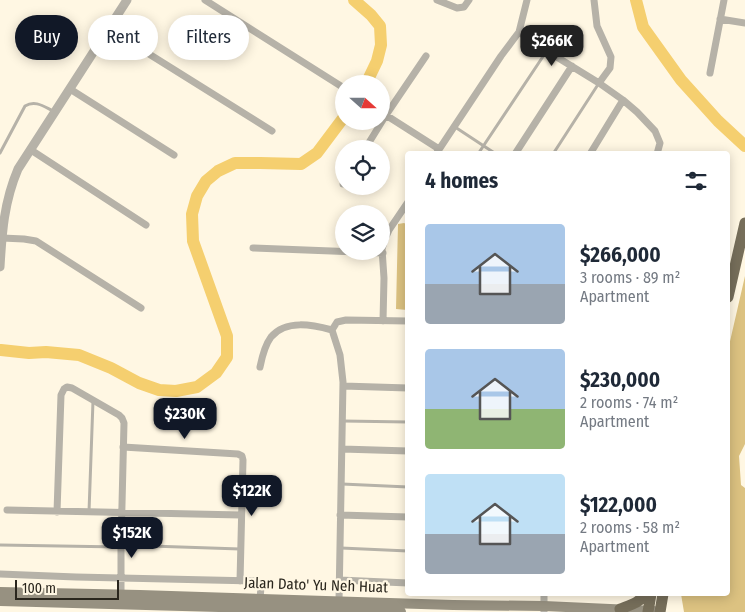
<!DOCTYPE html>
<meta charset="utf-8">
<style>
:root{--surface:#fff;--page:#f6f6f7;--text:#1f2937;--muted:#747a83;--accent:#111827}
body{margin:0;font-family:"Fira Sans Condensed",sans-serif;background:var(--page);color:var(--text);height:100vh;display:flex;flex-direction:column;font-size:19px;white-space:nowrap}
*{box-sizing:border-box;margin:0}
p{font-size:16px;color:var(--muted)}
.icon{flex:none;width:28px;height:28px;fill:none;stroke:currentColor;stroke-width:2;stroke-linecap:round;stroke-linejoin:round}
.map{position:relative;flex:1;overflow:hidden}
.side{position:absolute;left:405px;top:151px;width:325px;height:445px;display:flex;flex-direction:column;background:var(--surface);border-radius:5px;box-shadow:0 2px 12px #0003}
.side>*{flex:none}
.hud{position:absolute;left:15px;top:15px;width:315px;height:45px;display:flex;gap:10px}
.needle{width:32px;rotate:111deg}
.fabs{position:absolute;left:335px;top:75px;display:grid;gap:10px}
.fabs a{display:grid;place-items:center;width:55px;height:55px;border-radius:50%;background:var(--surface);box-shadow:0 2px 12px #0003;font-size:25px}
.scale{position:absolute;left:15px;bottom:12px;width:104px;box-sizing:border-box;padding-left:5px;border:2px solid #2a261d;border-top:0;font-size:14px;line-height:18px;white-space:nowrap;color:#2a261d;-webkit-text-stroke:4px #fff7e3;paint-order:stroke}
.price{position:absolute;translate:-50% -42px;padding:0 11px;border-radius:10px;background:var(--accent);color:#fff;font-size:16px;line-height:32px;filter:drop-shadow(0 1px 2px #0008)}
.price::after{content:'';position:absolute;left:50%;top:30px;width:15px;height:11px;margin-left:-8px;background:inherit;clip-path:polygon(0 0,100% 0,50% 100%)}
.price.active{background:#222;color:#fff}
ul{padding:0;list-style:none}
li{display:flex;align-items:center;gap:15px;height:125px;padding:0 20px}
li span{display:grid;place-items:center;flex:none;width:140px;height:100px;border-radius:5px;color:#555}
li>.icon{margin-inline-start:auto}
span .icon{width:60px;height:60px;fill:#fffc;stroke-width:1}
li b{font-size:21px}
h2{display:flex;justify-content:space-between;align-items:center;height:60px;padding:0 20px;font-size:21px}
.chip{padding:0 18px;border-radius:22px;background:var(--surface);box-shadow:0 2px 12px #0003;font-size:18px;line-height:45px}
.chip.active{background:var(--accent);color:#fff}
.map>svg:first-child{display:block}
</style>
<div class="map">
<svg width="745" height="612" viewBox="0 0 745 612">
<rect width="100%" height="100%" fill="#fff7e3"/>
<path fill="#dcc281" d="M404,223L408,225L407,310L396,309L398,224Z
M745,276V444L739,456L741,485L745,488V612H684L681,594H728V350Z"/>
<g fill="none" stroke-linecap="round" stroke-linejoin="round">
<path stroke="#f5cf6f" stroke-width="12" d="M354,0L371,15L380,26L381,45L377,61L366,84
M636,0L643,27L681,80L718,121L745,146
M1,350L29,353L46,352L79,355L111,368L139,383L159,390L176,391L197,387L216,373L227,357V336L193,241L192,214L197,196L206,181L218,171L235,163H260L301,164L317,153L344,117"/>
<path stroke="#b6b2a8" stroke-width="3" d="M455,127L496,154
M0,153L25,106C35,100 43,106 53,111
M478,154L546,52
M553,154L599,83
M343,421L408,422
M342,484L408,487
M89,512L93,401
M0,545L120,547
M121,545L240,549
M341,548L408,551"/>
<path stroke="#b6b2a8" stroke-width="7" d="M205,0L344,88
M437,0L457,8L464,7L469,0
M594,0L597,26L611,57L610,68L599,83
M720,19L745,23
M109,29L272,131
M519,32L547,51L599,83L623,100L637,112L655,131L660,143L657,154
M710,73L724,0
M70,89L174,155
M381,112L439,149
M365,149L386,115L426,56
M31,150L146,225
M436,154L501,56L519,32L527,0
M515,154L572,66
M590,154L623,100
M343,184H344
M2,238L24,239L36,241L141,308
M253,248L383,253
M383,321L384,278L382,249L385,239L389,230L408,202
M332,330L340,355L343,382L339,601
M332,330L337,322L346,320L408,321
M260,367C262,357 265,345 271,337C286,319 313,325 332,330
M343,386L408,388
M123,447L238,454L242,456L243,460L240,581
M342,449L408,451
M7,510L241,515
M57,512L61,395L64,389L67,387L72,388L119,415L122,418L124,423L121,545V599
M340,515L408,517
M0,574L76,577L255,581L259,583L261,587L260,599
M339,580L408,583
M544,612V594"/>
<path stroke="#b6b2a8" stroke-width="9" d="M0,267C2,232 4,202 18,169L127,0"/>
<path stroke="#979181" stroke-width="10" d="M0,592L140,595L453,605L544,606L654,611
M0,601L401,612"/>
<path stroke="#766e5a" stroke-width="11" d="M728,297L745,223
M620,609C630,605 639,603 646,594
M648,612L651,594
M660,612L663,594"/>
</g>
<g text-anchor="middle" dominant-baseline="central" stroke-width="4.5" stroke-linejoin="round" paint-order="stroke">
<g font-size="15" fill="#2a261d" stroke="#fff7e3">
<text transform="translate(316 585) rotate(2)">Jalan Dato' Yu Neh Huat</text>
</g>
</g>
</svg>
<div class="fabs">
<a><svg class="needle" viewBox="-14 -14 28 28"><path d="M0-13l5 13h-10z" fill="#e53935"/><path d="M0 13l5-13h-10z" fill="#747a83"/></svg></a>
<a><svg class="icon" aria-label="locate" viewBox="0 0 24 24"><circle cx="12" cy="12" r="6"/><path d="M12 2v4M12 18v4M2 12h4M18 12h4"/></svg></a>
<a><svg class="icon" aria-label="layers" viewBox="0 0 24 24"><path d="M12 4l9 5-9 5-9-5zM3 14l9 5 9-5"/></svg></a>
</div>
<div class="scale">100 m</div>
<b class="price active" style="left:552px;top:67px">$266K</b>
<b class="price" style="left:185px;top:440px">$230K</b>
<b class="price" style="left:252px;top:517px">$122K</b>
<b class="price" style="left:132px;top:559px">$152K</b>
<div class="hud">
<a class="chip active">Buy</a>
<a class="chip">Rent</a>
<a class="chip">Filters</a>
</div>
<section class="side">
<h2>4 homes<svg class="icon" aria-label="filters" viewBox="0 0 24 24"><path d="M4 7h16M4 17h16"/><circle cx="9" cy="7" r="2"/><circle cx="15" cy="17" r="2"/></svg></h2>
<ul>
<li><span style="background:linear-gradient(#a9c7e8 60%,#9aa5b1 0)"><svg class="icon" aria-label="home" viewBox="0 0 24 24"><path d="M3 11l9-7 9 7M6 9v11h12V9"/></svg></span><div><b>$266,000</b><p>3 rooms · 89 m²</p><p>Apartment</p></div></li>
<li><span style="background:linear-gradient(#a9c7e8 60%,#8fb573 0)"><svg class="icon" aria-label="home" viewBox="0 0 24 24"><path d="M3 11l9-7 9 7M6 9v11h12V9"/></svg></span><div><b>$230,000</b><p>2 rooms · 74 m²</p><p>Apartment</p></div></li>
<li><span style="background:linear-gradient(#bfe0f5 60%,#9aa5b1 0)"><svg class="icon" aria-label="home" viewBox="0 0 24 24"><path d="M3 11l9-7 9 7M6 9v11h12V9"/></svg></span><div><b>$122,000</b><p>2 rooms · 58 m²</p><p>Apartment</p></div></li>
</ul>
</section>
</div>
